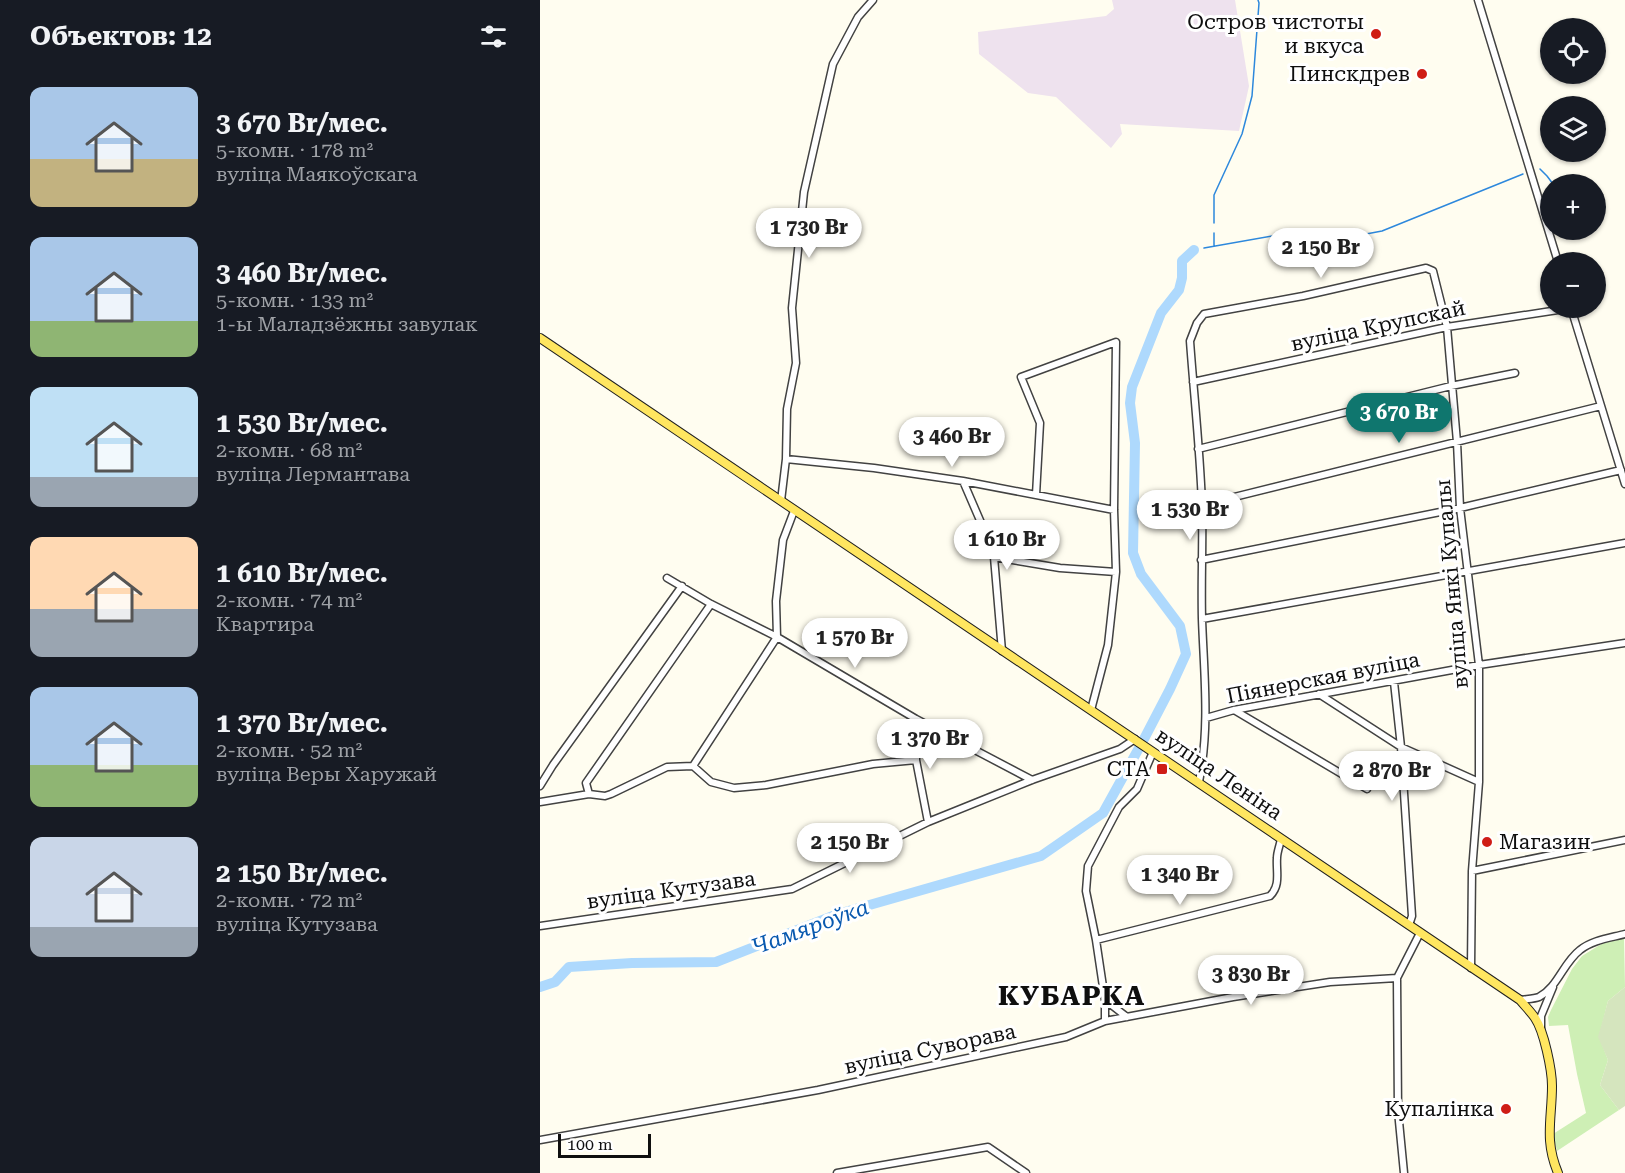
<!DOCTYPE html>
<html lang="ru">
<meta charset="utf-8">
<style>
:root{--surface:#171b24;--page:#20242c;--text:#f1f3f6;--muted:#9ea1a6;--accent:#0f766e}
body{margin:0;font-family:"Roboto Serif",serif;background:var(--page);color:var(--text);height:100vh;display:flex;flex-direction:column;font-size:22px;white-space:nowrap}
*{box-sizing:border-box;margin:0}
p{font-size:20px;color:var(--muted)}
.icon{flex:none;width:33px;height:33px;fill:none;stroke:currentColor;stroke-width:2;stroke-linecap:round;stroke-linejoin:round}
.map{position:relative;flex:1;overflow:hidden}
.panel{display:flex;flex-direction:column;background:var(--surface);width:540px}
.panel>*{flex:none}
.buttons{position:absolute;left:1000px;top:18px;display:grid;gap:12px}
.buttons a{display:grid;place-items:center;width:66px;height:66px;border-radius:50%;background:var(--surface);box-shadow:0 2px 4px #0004;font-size:30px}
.scale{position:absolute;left:18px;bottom:15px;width:93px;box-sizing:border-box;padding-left:6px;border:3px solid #0f0f0f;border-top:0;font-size:16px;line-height:21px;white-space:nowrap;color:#0f0f0f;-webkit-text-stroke:4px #fff;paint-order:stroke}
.price{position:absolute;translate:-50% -51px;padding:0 14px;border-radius:21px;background:#fff;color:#222;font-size:20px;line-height:39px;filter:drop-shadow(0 2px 3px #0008)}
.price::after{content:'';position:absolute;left:50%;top:36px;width:18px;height:14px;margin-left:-9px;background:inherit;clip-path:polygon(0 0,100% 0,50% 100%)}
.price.on{background:var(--accent);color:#fff}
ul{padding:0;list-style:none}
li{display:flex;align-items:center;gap:18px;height:150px;padding:0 30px}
li span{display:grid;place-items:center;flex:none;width:168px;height:120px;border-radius:12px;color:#555}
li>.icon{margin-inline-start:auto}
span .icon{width:72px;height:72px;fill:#fffc;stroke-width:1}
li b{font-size:26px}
h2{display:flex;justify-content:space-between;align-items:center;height:72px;padding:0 30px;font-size:26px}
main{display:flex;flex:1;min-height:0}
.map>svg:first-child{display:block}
</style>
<main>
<section class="panel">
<h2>Объектов: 12<svg class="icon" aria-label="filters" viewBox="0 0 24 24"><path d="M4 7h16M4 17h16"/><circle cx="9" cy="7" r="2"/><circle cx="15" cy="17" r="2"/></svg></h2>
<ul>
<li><span style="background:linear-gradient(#a9c7e8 60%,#c2b280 0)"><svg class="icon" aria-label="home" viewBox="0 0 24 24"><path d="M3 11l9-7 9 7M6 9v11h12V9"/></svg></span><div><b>3 670 Br/мес.</b><p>5-комн. · 178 m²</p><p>вуліца Маякоўскага</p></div></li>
<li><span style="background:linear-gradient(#a9c7e8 70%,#8fb573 0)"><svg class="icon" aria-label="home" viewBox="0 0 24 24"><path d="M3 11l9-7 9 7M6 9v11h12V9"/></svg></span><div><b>3 460 Br/мес.</b><p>5-комн. · 133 m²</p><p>1-ы Маладзёжны завулак</p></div></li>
<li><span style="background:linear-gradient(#bfe0f5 75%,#9aa5b1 0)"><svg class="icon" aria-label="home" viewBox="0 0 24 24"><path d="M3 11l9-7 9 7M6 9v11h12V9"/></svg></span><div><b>1 530 Br/мес.</b><p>2-комн. · 68 m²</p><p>вуліца Лермантава</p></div></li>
<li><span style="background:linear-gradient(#ffd9b3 60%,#9aa5b1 0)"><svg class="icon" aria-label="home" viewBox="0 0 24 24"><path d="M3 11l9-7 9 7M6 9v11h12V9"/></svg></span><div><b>1 610 Br/мес.</b><p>2-комн. · 74 m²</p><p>Квартира</p></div></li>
<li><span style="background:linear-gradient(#a9c7e8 65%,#8fb573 0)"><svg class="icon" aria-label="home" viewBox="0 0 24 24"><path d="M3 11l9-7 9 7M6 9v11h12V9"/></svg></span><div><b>1 370 Br/мес.</b><p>2-комн. · 52 m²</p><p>вуліца Веры Харужай</p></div></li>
<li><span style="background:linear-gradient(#c9d6e8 75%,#9aa5b1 0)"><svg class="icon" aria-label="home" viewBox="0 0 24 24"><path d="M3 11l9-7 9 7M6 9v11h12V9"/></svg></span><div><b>2 150 Br/мес.</b><p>2-комн. · 72 m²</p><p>вуліца Кутузава</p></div></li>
</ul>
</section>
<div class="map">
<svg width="1085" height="1173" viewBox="0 0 1085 1173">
<rect width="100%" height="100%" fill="#fffdf0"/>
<path fill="#eee2ee" d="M572,0H695L709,86L699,131L580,124L582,134L571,148L516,97L488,93L439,54L438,32L566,16L574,9Z"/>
<path fill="#ceefb5" d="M1084,938L1085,987L1068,1001L1059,1037L1068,1060L1060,1085L1079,1110L1017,1151L1013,1134L1046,1113L1037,1074L1028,1025L1009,1026L1008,1017L1011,1010L1032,969L1042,956L1063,943Z"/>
<path fill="#d5e5be" d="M1085,987V1106L1079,1110L1060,1085L1068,1060L1058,1037L1068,1001Z"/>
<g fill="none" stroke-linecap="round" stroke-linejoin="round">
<path stroke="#2d88dc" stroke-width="1.5" d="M1000,169L1007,176L1013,184
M674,223V195L702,134L712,96L719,3L718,0
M674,246V233
M664,248L738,235L789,241L842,231L983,174"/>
<path stroke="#aed9fd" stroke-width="10" d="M604,739L630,689L646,654L640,626L601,574L593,553L595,443L590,403L592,387L621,313L639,290L642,278V261L654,250
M0,987L15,982L29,967L92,963L176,962L298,914L501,856L563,813L599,748"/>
<defs>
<path id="minor" d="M938,0L1018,262
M1031,308L1085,484
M653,382L907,327L1031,308
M658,449L911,386L975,373
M246,459L334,468L423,481L574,510
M423,481L442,525L454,557L520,568L576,572
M496,495L500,423L481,377L576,342L574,510L576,572L568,645L551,710
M241,501L246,459L247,409L256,363L252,308L264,192L293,64L318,17L333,0
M662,505L1061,406
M454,557L462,651
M661,560L920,508L1081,470
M127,578L171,604L237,637L376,719L492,780
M171,604L46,783L49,794L65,796L71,794L127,767L153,766L171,782L194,788L226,785L333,764L376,760
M662,619L1085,543
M854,682L861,747L872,916L869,925
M779,694L861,747L939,782
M694,710L827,789
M666,718L694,710L939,665L1085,643
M376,719V760L388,822
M153,766L237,637L236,601L243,540L254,511
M659,782C670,726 664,675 662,619C661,581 663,543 662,505C660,450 654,396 650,341L657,323L664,314L763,296L886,268L893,271L907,327L917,442L920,508L939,665V782L932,871L931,968
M0,786L13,765L142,586
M0,802L49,794
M932,871L1085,840
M0,926L252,889L388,822L492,780L580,749L595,739
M556,940L730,896C741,885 736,872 737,858C737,852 740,845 741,839
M565,1000L587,1017
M980,1000C986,999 994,999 999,997C1018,987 1023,963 1040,950C1052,940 1070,938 1085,934
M565,1021V1000L556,940L546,891L548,866L579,807L597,789L613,752
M1001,1028V1016L1013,987
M0,1140L278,1090L526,1037L565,1021L693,997L790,982L857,978
M297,1173L448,1147L486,1173
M864,1173L858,1111L857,978L880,933"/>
<path id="major" d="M0,338L980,1000C985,1006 991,1012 995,1018C1004,1031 1012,1070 1012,1086C1012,1119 1004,1140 1018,1173"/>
</defs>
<use href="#minor" stroke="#424242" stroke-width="9"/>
<use href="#major" stroke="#202020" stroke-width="10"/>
<use href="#minor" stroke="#fff" stroke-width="6"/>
<use href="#major" stroke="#ffe660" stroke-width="8"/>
</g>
<g fill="#cf1d16" stroke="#fff" stroke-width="2">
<circle cx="836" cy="34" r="6"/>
<circle cx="882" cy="74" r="6"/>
<rect x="616" y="763" width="12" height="12" rx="3"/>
<circle cx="947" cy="842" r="6"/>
<circle cx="966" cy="1109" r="6"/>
</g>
<g text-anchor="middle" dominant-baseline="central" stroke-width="6" stroke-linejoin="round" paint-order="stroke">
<g font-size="21" fill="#0f0f0f" stroke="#fff" text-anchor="end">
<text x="824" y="22">Остров чистоты<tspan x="824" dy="24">и вкуса</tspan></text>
<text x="870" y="74">Пинскдрев</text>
<text x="610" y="769">СТА</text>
<text x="959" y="842" text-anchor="start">Магазин</text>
<text x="954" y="1109">Купалінка</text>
</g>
<g font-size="21" fill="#0f0f0f" stroke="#fff">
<text transform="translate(838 326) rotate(-12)">вуліца Крупскай</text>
<text transform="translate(912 584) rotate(-95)">вуліца Янкі Купалы</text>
<text transform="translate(783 678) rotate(-11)">Піянерская вуліца</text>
<text transform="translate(679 774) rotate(34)">вуліца Леніна</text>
<text transform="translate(131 890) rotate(-8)">вуліца Кутузава</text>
<text transform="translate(390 1049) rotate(-12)">вуліца Суворава</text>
</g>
<g font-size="22" font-style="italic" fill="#0959af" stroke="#fff">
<text transform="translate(270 927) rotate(-20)">Чамяроўка</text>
</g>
<g font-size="27" font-weight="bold" letter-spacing="1.5" fill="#0f0f0f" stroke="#fff">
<text x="532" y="996">КУБАРКА</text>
</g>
</g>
</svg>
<div class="buttons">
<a><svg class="icon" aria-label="locate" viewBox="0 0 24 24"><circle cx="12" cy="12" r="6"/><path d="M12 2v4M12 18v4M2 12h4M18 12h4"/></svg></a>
<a><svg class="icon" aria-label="layers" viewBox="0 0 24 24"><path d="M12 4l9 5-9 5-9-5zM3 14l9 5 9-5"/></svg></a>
<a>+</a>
<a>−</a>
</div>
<div class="scale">100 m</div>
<b class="price" style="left:269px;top:259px">1 730 Br</b>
<b class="price" style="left:781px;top:279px">2 150 Br</b>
<b class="price on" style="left:859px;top:444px">3 670 Br</b>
<b class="price" style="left:412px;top:468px">3 460 Br</b>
<b class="price" style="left:650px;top:541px">1 530 Br</b>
<b class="price" style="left:467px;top:571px">1 610 Br</b>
<b class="price" style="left:315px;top:669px">1 570 Br</b>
<b class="price" style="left:390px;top:770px">1 370 Br</b>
<b class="price" style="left:852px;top:802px">2 870 Br</b>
<b class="price" style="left:310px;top:874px">2 150 Br</b>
<b class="price" style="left:640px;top:906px">1 340 Br</b>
<b class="price" style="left:711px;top:1006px">3 830 Br</b>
</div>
</main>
